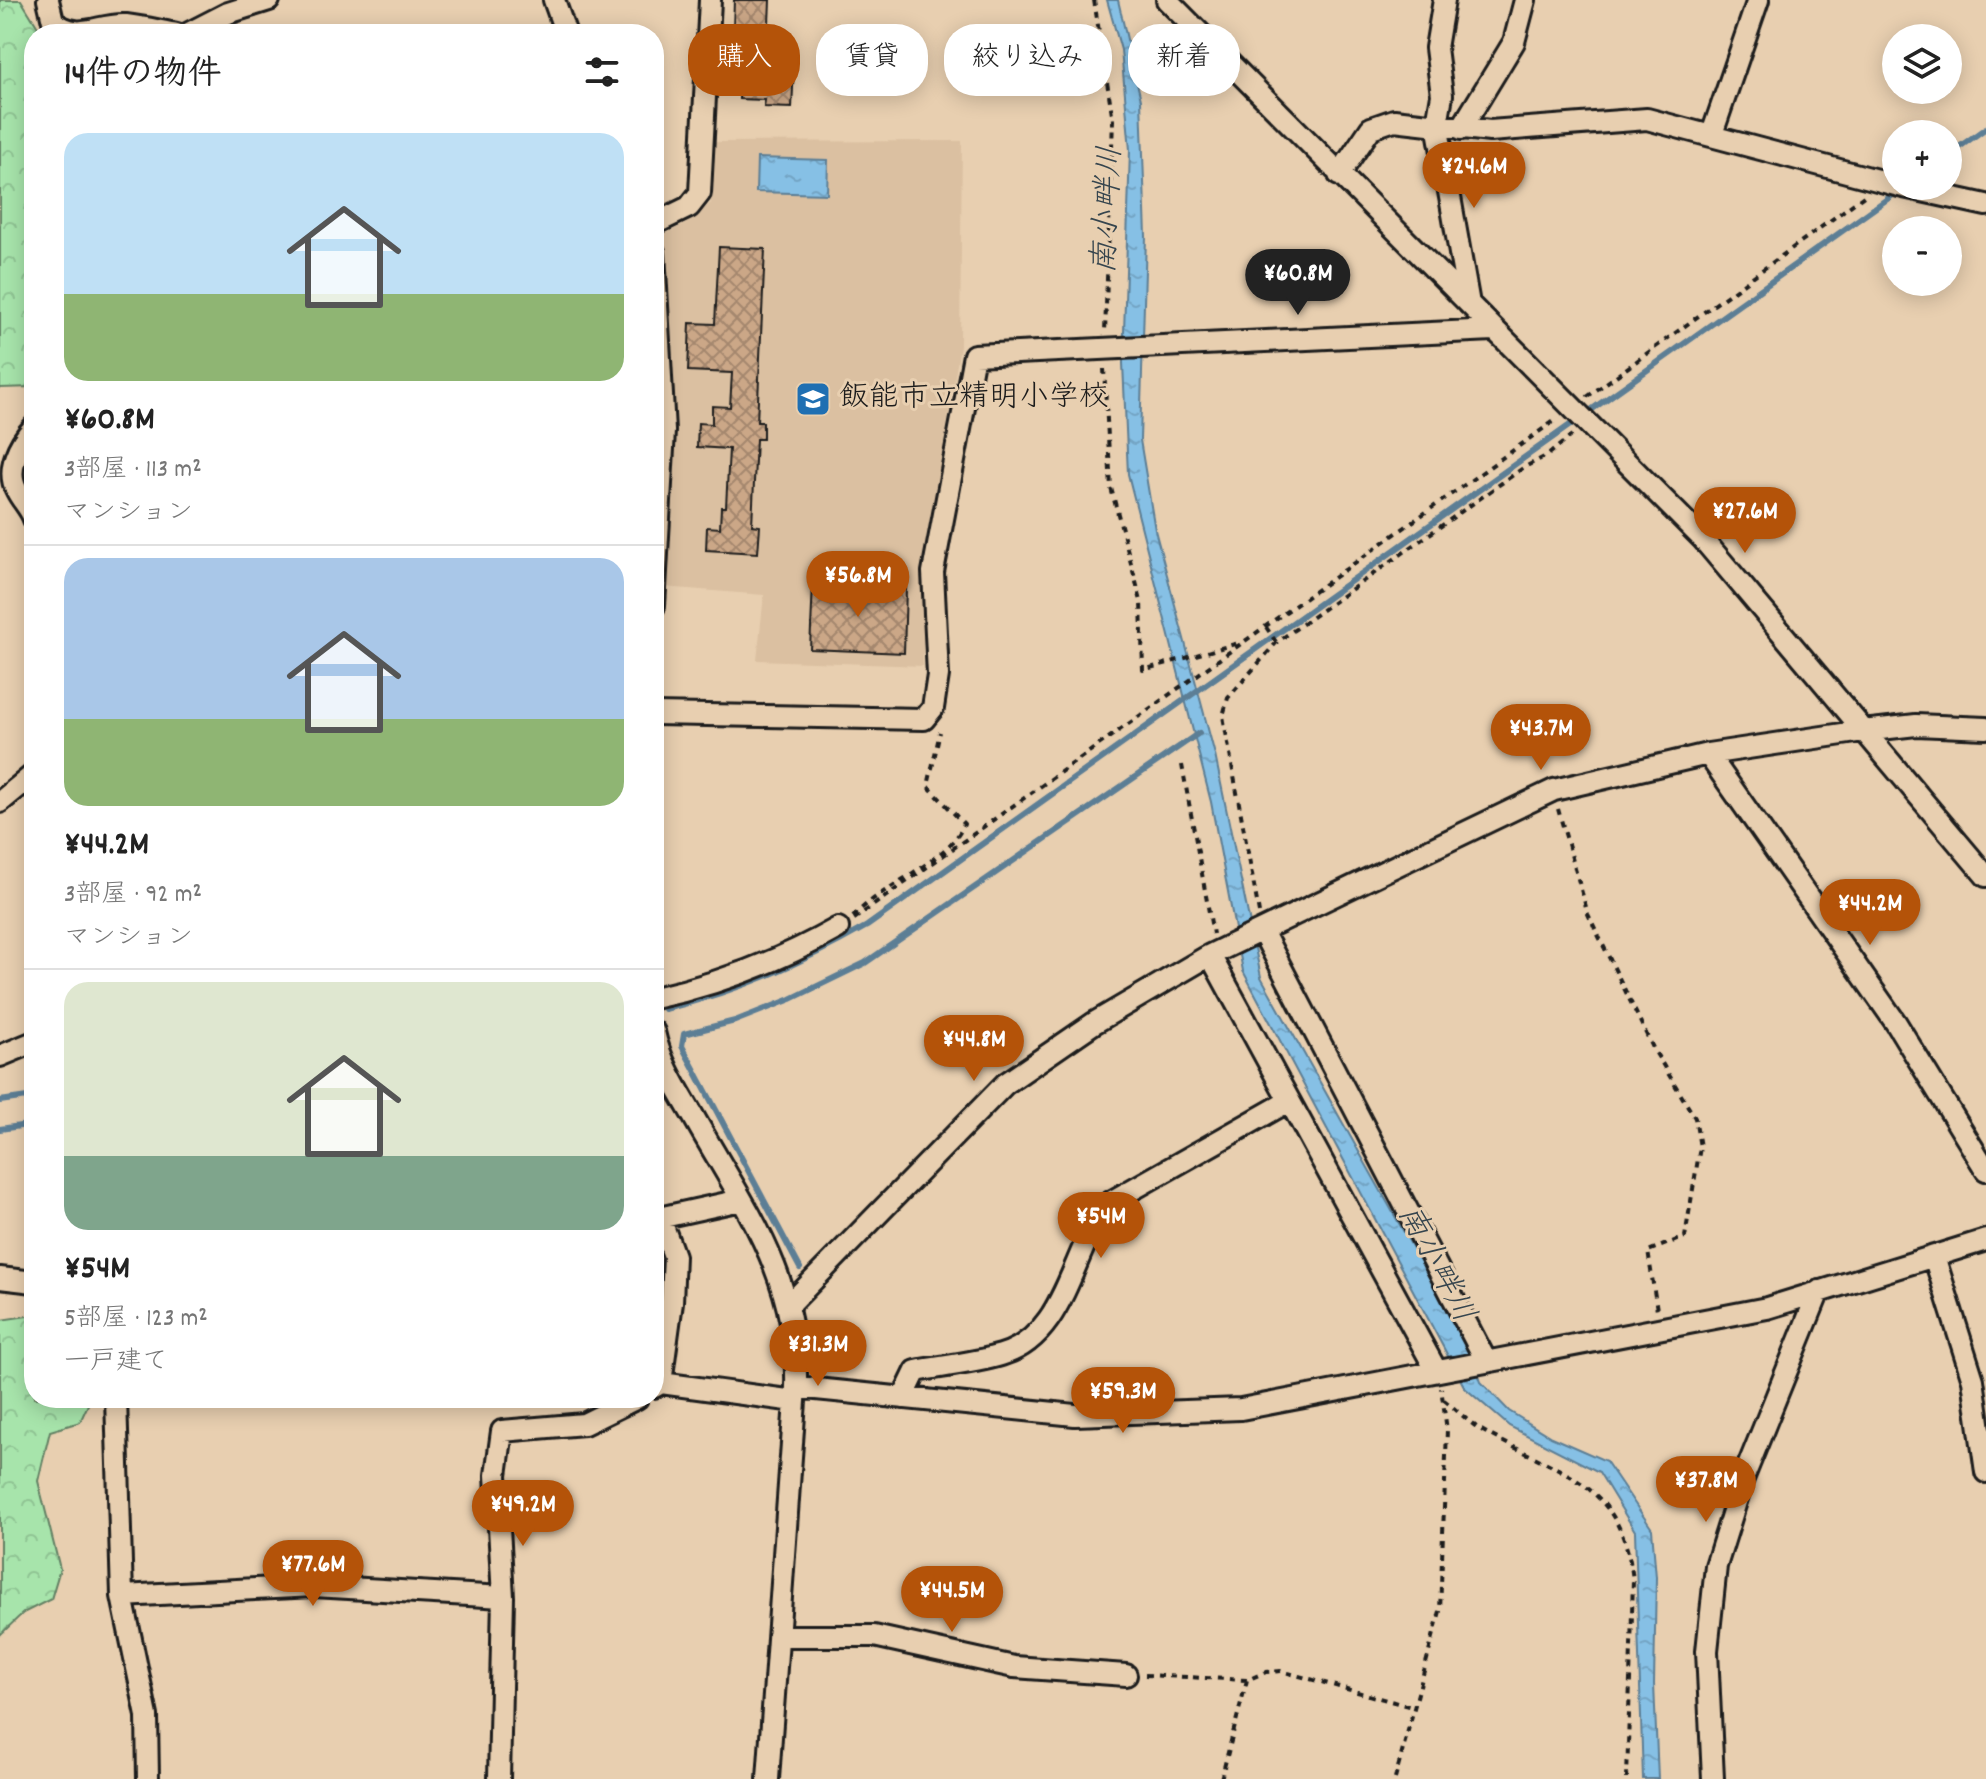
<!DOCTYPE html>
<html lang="ja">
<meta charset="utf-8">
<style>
:root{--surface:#fff;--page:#f6f6f6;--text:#222;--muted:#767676;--line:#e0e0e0;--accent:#b45309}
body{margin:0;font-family:Dekko,"Klee One",sans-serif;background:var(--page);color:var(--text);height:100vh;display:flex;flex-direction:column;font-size:30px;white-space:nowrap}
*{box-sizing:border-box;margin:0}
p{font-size:26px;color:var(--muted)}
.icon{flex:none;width:44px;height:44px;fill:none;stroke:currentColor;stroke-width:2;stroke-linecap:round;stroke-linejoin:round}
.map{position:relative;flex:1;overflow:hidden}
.sheet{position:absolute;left:24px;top:24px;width:640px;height:1384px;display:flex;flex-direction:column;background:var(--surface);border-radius:32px;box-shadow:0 4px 20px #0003}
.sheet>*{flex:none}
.hud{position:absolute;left:688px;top:24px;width:760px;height:72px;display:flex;gap:16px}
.tools{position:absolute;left:1882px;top:24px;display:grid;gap:16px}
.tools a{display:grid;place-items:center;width:80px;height:80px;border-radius:50%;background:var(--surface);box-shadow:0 4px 20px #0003;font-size:40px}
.price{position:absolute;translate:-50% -68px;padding:0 18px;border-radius:28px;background:var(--accent);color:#fff;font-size:26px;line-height:52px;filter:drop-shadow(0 2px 4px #0008)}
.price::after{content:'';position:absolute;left:50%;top:48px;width:24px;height:18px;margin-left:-12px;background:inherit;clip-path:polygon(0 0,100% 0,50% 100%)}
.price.current{background:#222;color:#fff}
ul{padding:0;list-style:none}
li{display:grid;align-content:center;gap:16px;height:424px;padding:0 40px}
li+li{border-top:2px solid var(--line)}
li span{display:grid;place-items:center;height:248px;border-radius:24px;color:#555}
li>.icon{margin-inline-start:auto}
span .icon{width:144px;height:144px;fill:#fffc;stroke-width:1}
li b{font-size:34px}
h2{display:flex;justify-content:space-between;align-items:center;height:96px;padding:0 40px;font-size:34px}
.tag{padding:0 28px;border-radius:32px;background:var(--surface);box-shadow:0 4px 20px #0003;font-size:28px;line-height:72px}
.tag.current{background:var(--accent);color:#fff}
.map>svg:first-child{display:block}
</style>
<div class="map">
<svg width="1986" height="1779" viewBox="0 0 1986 1779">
<defs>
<pattern id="forest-crowns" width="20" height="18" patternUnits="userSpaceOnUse" patternTransform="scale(2)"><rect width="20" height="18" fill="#a7e4ab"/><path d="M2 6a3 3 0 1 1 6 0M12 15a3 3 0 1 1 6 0" fill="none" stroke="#8fc393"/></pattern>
<pattern id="water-ripples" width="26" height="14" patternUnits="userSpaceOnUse" patternTransform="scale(2)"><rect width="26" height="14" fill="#86c0e5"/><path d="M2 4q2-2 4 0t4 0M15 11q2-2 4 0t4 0" fill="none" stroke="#73a4c4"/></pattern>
<pattern id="building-cross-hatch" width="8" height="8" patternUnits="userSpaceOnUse" patternTransform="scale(2)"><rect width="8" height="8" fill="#cba787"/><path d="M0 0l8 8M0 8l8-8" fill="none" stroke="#a4876e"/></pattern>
</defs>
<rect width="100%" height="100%" fill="#e8cfb0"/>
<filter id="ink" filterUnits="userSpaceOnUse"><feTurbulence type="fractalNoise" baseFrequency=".0125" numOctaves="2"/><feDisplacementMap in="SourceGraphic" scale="16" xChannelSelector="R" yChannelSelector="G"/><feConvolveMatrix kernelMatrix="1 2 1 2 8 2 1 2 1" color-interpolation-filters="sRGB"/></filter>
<g filter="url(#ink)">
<path fill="#dbc0a1" d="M962,141L960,346L923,571V666L757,660L764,595L663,587L675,425L671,322L662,236L687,223L711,203L714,142Z"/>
<path fill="url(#forest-crowns)" stroke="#628064" stroke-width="2" d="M0,0H21L42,34H34V387L0,388Z
M34,1315V1398H91L80,1422L50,1431L38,1481L60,1569L51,1599L23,1613L0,1635V1320Z"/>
<path fill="url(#water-ripples)" stroke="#5c7e95" stroke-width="2" d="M1107,0H1118L1141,100L1146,236L1140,440L1155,530L1215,755L1261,977L1470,1350L1481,1382L1509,1411L1551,1437L1606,1461L1652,1529L1656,1577L1654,1684L1658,1779H1643L1635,1531L1599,1472L1509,1426L1465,1388L1243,971L1211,802L1128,474L1123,363L1130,150L1121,50Z
M757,158L828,160L827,194L756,192Z"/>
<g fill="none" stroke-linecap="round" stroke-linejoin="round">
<path stroke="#5c7e95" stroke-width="6" d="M1948,155L1986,128
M665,1009C741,990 800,964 867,926L1897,192
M0,1101L34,1096
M0,1129L34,1124
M800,1268L682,1046L684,1034L735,1021L791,999L865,963L1199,733"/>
</g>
<path fill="url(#building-cross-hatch)" stroke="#1c1c1c" stroke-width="2" d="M734,0H770L768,47L795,48L792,108L764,107L765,100L739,99L740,85L729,84L728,30H733Z
M719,247L765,249L757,422H763V439H756L752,525L760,526L758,553L706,550L707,527L720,528L721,507H726L729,449L697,447L698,423L712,424V406L730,407L732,373L688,371L690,323L715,324Z
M813,584L906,588L904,653L810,649Z"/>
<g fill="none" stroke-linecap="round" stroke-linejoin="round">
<defs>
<path id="minor" d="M48,0L53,21C79,43 98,23 126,25C143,27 160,31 177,34
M554,0L566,34
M1167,0L1702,538L1986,876
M1444,0L1436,48L1442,95L1437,124L1469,304
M187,34L228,13L269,0
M1461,129L1514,42L1525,0
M1712,134L1758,0
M1339,175L1371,128L1394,120L1490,131L1647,119L1896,185
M1899,186L1986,205
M654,224L689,207L700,193L710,0
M654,252L664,431L654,606
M34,427C19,443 5,470 17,491C22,501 30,508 34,519
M654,714L924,719L933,708L938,675L933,572L974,355L1493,330
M1708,754L1896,1023L1986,1170
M0,802L34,774
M1262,931L1485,1359
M1210,955L1436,1370
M654,998C719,984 780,961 838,928
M654,1032C661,1065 680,1093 696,1121C747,1211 799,1279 796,1387L768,1779
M0,1056L34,1042
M660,1218L674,1256L672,1302L661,1383
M654,1219L741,1200
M1934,1256L1973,1380L1986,1472
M0,1278L34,1282
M790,1304L1005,1084L1094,1023L1210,955L1554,790L1708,754L1863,731L1916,725L1986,728
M654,1387L661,1383L795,1401
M796,1387L1075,1415L1241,1409L1767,1308L1986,1240
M116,1398L122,1596L147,1716L148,1779
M903,1398L916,1371C944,1366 974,1363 1001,1355C1066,1336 1071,1252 1107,1204L1289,1101
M122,1596L314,1586L503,1597
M780,1636H874L1014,1667L1126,1675
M499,1779L503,1597L496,1475L502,1431L584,1424L637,1398
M1713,1779L1707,1651L1716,1566L1743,1479L1819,1291"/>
</defs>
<use href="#minor" stroke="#1c1c1c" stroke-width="26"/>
<path stroke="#1c1c1c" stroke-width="4" stroke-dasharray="6 6" stroke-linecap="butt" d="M1094,0L1113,120L1105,332
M1104,369L1111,488L1141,601L1143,670L1242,642
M1587,397L1864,196
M1266,627L1276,642
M1182,765L1213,934
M1558,809L1588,914L1654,1050L1695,1118L1700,1147L1685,1237L1648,1251L1657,1310
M1259,913L1223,716L1228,698L1277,642L1523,468L1548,455L1573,434
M853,917C881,885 950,861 964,824L928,786L940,732
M854,919L1557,419
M1444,1400C1457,1410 1469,1423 1483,1431C1559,1474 1621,1479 1633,1580L1627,1779
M1145,1675L1247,1680L1266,1672L1281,1671L1412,1707
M1221,1779L1247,1680
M1395,1779L1440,1611L1447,1430L1441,1388"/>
<use href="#minor" stroke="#e8cfb0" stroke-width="20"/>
</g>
</g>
<defs>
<symbol id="school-square" viewBox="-11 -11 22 22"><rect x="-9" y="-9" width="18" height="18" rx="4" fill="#1f6fb2" stroke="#e8cfb0"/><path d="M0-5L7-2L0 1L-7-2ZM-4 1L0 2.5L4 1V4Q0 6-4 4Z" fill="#fff"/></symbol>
</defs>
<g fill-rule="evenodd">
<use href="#school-square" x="793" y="379" width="40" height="40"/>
</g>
<g text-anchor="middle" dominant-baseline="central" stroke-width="6" stroke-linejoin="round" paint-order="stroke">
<g font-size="30" fill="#1c1c1c" stroke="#e8cfb0" text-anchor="start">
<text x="839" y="399">飯能市立精明小学校</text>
</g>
<g font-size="32" font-style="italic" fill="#36454e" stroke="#e8cfb0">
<text transform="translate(1110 210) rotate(-87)">南小畔川</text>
<text transform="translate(1434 1265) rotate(62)">南小畔川</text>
</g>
</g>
</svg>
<div class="tools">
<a><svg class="icon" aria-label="layers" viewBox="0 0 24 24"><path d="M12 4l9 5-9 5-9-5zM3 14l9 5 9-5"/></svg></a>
<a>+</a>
<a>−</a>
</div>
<b class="price" style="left:1474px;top:210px">¥24.6M</b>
<b class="price current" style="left:1298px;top:317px">¥60.8M</b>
<b class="price" style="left:1745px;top:555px">¥27.6M</b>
<b class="price" style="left:858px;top:619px">¥56.8M</b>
<b class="price" style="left:1541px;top:772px">¥43.7M</b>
<b class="price" style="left:1870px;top:947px">¥44.2M</b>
<b class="price" style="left:974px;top:1083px">¥44.8M</b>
<b class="price" style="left:1101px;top:1260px">¥54M</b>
<b class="price" style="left:818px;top:1388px">¥31.3M</b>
<b class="price" style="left:1123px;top:1435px">¥59.3M</b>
<b class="price" style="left:1706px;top:1524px">¥37.8M</b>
<b class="price" style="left:523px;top:1548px">¥49.2M</b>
<b class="price" style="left:313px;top:1608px">¥77.6M</b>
<b class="price" style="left:952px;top:1634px">¥44.5M</b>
<div class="hud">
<a class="tag current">購入</a>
<a class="tag">賃貸</a>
<a class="tag">絞り込み</a>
<a class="tag">新着</a>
</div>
<section class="sheet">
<h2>14件の物件<svg class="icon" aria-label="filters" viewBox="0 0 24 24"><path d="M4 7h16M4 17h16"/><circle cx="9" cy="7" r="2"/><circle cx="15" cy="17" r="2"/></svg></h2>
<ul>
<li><span style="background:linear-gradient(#bfe0f5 65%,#8fb573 0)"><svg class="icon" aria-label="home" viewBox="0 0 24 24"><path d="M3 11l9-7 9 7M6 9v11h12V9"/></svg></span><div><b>¥60.8M</b><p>3部屋 · 113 m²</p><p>マンション</p></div></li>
<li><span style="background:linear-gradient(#a9c7e8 65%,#8fb573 0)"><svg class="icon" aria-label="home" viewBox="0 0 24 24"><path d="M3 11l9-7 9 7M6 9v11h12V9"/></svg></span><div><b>¥44.2M</b><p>3部屋 · 92 m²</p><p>マンション</p></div></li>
<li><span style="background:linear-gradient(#dfe7d0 70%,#7fa58c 0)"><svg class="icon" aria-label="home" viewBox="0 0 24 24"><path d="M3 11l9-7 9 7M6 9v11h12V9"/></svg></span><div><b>¥54M</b><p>5部屋 · 123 m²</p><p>一戸建て</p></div></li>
</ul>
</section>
</div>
